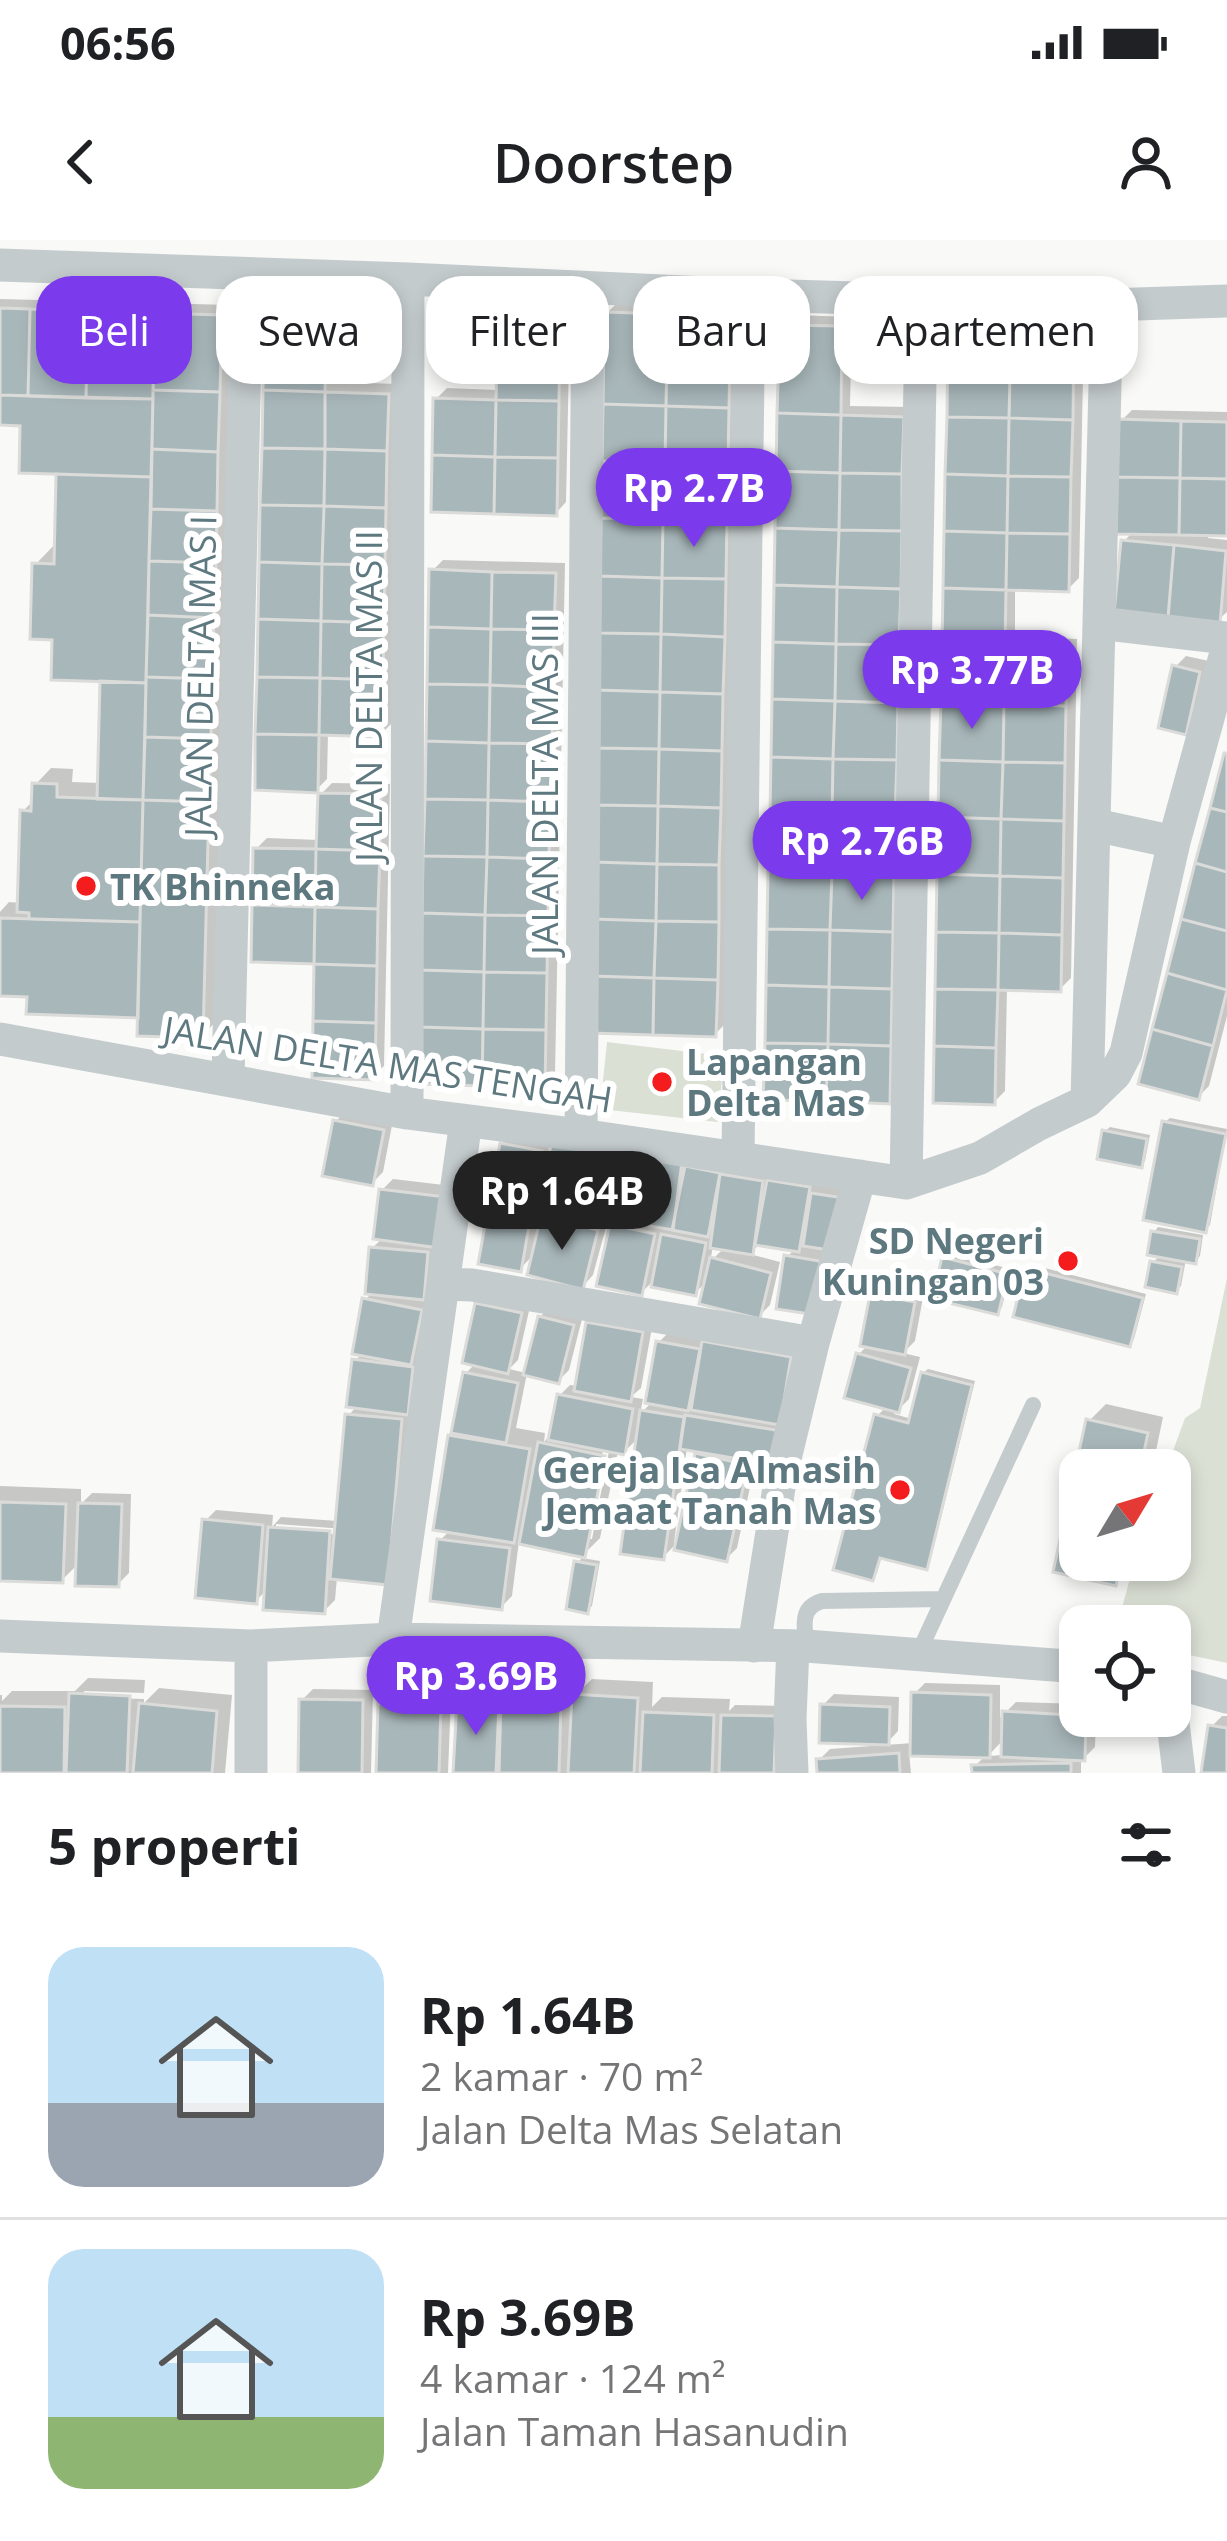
<!DOCTYPE html>
<html lang="id">
<meta charset="utf-8">
<style>
:root{--surface:#fff;--page:#f2f2f2;--text:#202124;--muted:#757577;--line:#e0e0e0;--accent:#7c3aed}
body{margin:0;font-family:"Open Sans",sans-serif;background:var(--page);color:var(--text);height:100vh;display:flex;flex-direction:column;font-size:45px;white-space:nowrap}
*{box-sizing:border-box;margin:0}
p{font-size:39px;color:var(--muted)}
.icon{flex:none;width:66px;height:66px;fill:none;stroke:currentColor;stroke-width:2;stroke-linecap:round;stroke-linejoin:round}
.map{position:relative;height:1533px;overflow:hidden}
.details{display:flex;flex-direction:column;background:var(--surface);flex:1}
.details>*{flex:none}
.top-card{position:absolute;left:36px;top:36px;width:1155px;height:108px;display:flex;gap:24px}
.needle{width:78px;rotate:52deg}
.controls{position:absolute;left:1059px;top:1209px;display:grid;gap:24px}
.controls a{display:grid;place-items:center;width:132px;height:132px;border-radius:24px;background:var(--surface);box-shadow:0 6px 18px #0003;font-size:60px}
.price{position:absolute;translate:-50% -102px;padding:0 27px;border-radius:42px;background:var(--accent);color:#fff;font-size:39px;line-height:78px;filter:drop-shadow(0 3px 6px #0008)}
.price::after{content:'';position:absolute;left:50%;top:72px;width:36px;height:27px;margin-left:-18px;background:inherit;clip-path:polygon(0 0,100% 0,50% 100%)}
.price.on{background:#222;color:#fff}
ul{padding:0;list-style:none}
li{display:flex;align-items:center;gap:36px;height:300px;padding:0 48px}
li+li{border-top:3px solid var(--line)}
li span{display:grid;place-items:center;flex:none;width:336px;height:240px;border-radius:36px;color:#555}
li>.icon{margin-inline-start:auto}
span .icon{width:144px;height:144px;fill:#fffc;stroke-width:1}
li b{font-size:51px}
h2{display:flex;justify-content:space-between;align-items:center;height:144px;padding:0 48px;font-size:51px}
.chip{padding:0 42px;border-radius:36px;background:var(--surface);box-shadow:0 6px 18px #0003;font-size:42px;line-height:108px}
.chip.on{background:var(--accent);color:#fff}
.status{display:flex;justify-content:space-between;align-items:center;height:84px;padding:0 60px;background:var(--surface);direction:ltr}
.status svg{height:33px;fill:currentColor}
header{display:flex;justify-content:space-between;align-items:center;height:156px;padding:0 48px;background:var(--surface);font-size:54px;font-weight:600}
.map>svg:first-child{display:block}
</style>
<div class="status"><b>06:56</b><svg viewBox="0 0 49 12"><path d="M0 12V9h3v3zM5 12V6h3v6zM10 12V3h3v9zM15 12V0h3v12zM26 1h20v11H26zM47 4h2v5h-2z"/></svg></div>
<header><svg class="icon" aria-label="back" viewBox="0 0 24 24"><path d="M15 5l-7 7 7 7"/></svg>Doorstep<svg class="icon" aria-label="person" viewBox="0 0 24 24"><circle cx="12" cy="8" r="4"/><path d="M4 21q1-7 8-7t8 7"/></svg></header>
<div class="map">
<svg width="1227" height="1533" viewBox="0 0 1227 1533">
<rect width="100%" height="100%" fill="#f9f9f7"/>
<path fill="#dbe0d5" d="M607,802L724,816L718,882L600,869Z
M1227,1038V1423L1170,1411V1386H1117L1135,1320H1170V1230H1166L1185,1178L1200,1168Z"/>
<path fill="#0003" fill-rule="evenodd" d="M0,59L231,65L219,779L202,795L141,775L30,754L0,753V672L9,662L20,663L23,571L34,560L35,545L51,528L73,529L72,542L100,543L103,438L55,397L35,325L57,302L59,232L23,183L0,182Z
M278,62L337,64L335,142L399,144L392,483L381,494L328,493L327,539L316,550L267,73Z
M618,62L741,65L726,783L715,794L607,73Z
M512,74L570,76L566,262L556,273L436,159L447,148L499,150L501,85Z
M794,75L852,77L850,166L913,167L899,850L888,861L783,86Z
M962,82L1084,85L1079,338L1068,349L1015,347V397L1077,399L1071,738L1060,749L1007,748L1005,851L994,862L951,93Z
M1132,170L1227,172V293H1208V298L1227,300V372L1218,380L1124,301L1134,291L1121,181Z
M443,320L565,323L555,834L544,845L432,331Z
M1186,416L1209,421L1196,481L1185,491L1175,427Z
M1227,513V776L1209,846L1198,857Z
M332,543L390,544L384,826L373,837L317,721L256,609L267,598L319,600L321,554Z
M347,870L393,880L383,932L372,943L336,881Z
M1170,878L1227,889L1210,985L1205,990L1165,882Z
M1110,887L1150,895L1145,921L1141,925L1105,891Z
M514,893L853,947L827,1061L787,1017L795,1009L761,1003L749,1014L780,1022L770,1065L759,1076L708,1040L695,1053L651,1043L641,1053L612,986L622,976L601,965L595,971L586,970L585,974L608,980L593,1035L583,1046L535,1013L520,1029L503,904ZM540,963L554,967L536,985ZM713,1006L725,1007L710,1022Z
M393,939L444,945L434,1046L422,1058L431,1059L421,1111L416,1116L423,1117L403,1325L337,1337L335,1360L324,1371L267,1349L256,1361L205,1281L216,1270L273,1275L272,1287L281,1277L338,1281L348,1176L358,1165L355,1121L363,1113L365,1060L373,1052L372,1008L383,998L382,950ZM276,1284L345,1289V1295L276,1290Z
M1158,987L1203,995L1200,1016L1195,1021L1186,1019L1181,1046L1176,1050L1153,1022L1161,1015L1154,992Z
M949,1014L1011,1029L1002,1067L997,1072L944,1019Z
M1033,1025L1146,1054L1134,1099L1130,1104L1028,1030Z
M884,1044L924,1052L915,1101L903,1113L920,1117L909,1159L894,1174L912,1179L923,1133L928,1129L975,1141L930,1322L926,1327L882,1315L877,1333L872,1338L877,1176L886,1167L859,1114L869,1104L873,1055Z
M489,1053L531,1062L518,1120L509,1129L526,1133L540,1077L551,1066L583,1075L569,1130L558,1141L527,1133L516,1188L545,1193L544,1202L552,1193L559,1156L570,1145L578,1146L589,1083L600,1072L653,1082L641,1148L631,1157L643,1159L640,1174L653,1161L659,1102L670,1091L801,1106L790,1181L756,1219L737,1308L726,1319L678,1308L699,1209L687,1207L674,1303H677L663,1317L639,1197L624,1212L618,1211L600,1298L584,1314L519,1301L512,1356L501,1367L440,1300L451,1290V1196L454,1193L465,1134L476,1123L478,1064ZM605,1200L611,1201L592,1299H585Z
M1106,1164L1163,1177L1152,1230H1080V1320H1132L1131,1326L1115,1343L1057,1330L1089,1181Z
M0,1246L81,1249V1264L92,1253L131,1254L129,1333L118,1344L79,1323L62,1340L0,1338Z
M582,1318L600,1321L592,1366L587,1370L577,1323Z
M88,1438L145,1440L144,1453L84,1451V1457L144,1459V1463L159,1448L232,1455L225,1533H0V1455H2V1461L12,1451H75Z
M592,1439L653,1442L652,1467L662,1457L730,1459L729,1471L735,1465L785,1466L784,1533H456L460,1462L471,1451L570,1452V1460Z
M925,1443L1000,1445V1478L1016,1462L1080,1464V1476H1096L1095,1507L1084,1518H1081V1533H975L974,1527L986,1515L909,1513L911,1533H820L819,1520L830,1509L871,1506L870,1502L823,1465L834,1454L899,1457L898,1491L885,1505L913,1503L914,1454ZM1004,1499V1515L988,1516Z
M313,1449L373,1450L371,1533H301L302,1460Z
M392,1454L451,1456L448,1533H379L381,1464Z
M1222,1476H1227V1533H1204L1211,1487Z"/>
<path fill="#a8b7ba" stroke="#dbdbd9" stroke-width="3" d="M0,68L30,69L28,156L0,155Z
M30,69L88,71L86,158L28,156Z
M88,71L155,73L153,159L86,158Z
M264,72L327,74L325,152L263,150Z
M604,72L668,74L666,166L603,164Z
M155,73L222,75L220,152L153,150Z
M668,74L731,75L729,168L666,166Z
M498,84L560,85L559,161L496,160Z
M780,85L842,86L841,175L777,173Z
M948,91L1011,93L1009,178L947,177Z
M1011,93L1074,94L1073,180L1009,178Z
M153,150L220,152L218,212L152,209Z
M263,150L325,152V209L262,208Z
M325,152L389,154L387,211L325,209Z
M0,155L153,159L151,237L19,233L20,186L0,185Z
M433,158L496,160L495,217L432,215Z
M496,160L559,161L558,218L495,217Z
M603,164L666,166L665,223L602,221Z
M666,166L729,168L728,225L665,223Z
M777,173L841,175L840,233L776,231Z
M841,175L904,177L902,234L840,233Z
M947,177L1009,178L1008,236L945,234Z
M1009,178L1073,180L1071,237L1008,236Z
M1118,179L1181,181L1180,238L1117,237Z
M1181,181L1227,182V239L1180,238Z
M262,208L325,209L324,266L260,265Z
M152,209L218,212L217,271L151,269Z
M325,209L387,211L386,268L324,266Z
M432,215L495,217L494,274L431,272Z
M495,217L558,218L557,276L494,274Z
M602,221L665,223L663,280L601,278Z
M665,223L728,225L727,282L663,280Z
M776,231L840,233L839,290L775,288Z
M840,233L902,234V291L839,290Z
M56,234L151,237L146,443L51,440L52,400L30,399L32,323L54,324Z
M945,234L1008,236L1007,293L944,291Z
M1008,236L1071,237L1070,294L1007,293Z
M1117,237L1180,238L1179,295L1116,294Z
M1180,238L1227,239V296L1179,295Z
M260,265L324,266L322,324L259,322Z
M324,266L386,268L385,325L322,324Z
M151,269L217,271L216,323L149,321Z
M601,278L663,280L662,338L600,336Z
M663,280L727,282L726,339L662,338Z
M775,288L839,290L837,347L774,345Z
M839,290L902,291L901,349L837,347Z
M944,291L1007,293L1006,350L943,348Z
M1007,293L1070,294L1069,352L1006,350Z
M1121,300L1174,305L1168,378L1114,373Z
M1174,305L1226,311L1220,384L1168,378Z
M149,321L216,323L214,378L148,375Z
M259,322L322,324L321,381L258,379Z
M322,324L385,325L384,383L321,381Z
M429,329L492,332L491,389L428,387Z
M492,332L556,333L554,390L491,389Z
M600,336L662,338L661,394L598,393Z
M662,338L726,339L725,397L661,394Z
M774,345L837,347L836,404L773,402Z
M837,347L901,349L899,405L836,404Z
M943,348L1006,350L1005,407L942,406Z
M148,375L214,378L212,439L146,437Z
M258,379L321,381L320,438L257,437Z
M321,381L384,383L383,440L320,438Z
M428,387L491,389L490,445L427,444Z
M491,389L554,390L553,448L490,445Z
M598,393L661,394L660,452L597,450Z
M661,394L725,397L723,454L660,452Z
M773,402L836,404L835,461L772,459Z
M836,404L899,405L898,463L835,461Z
M942,406L1005,407L1004,464L941,463Z
M1005,407L1068,409L1066,466L1004,464Z
M1172,425L1200,432L1186,495L1158,488Z
M146,437L212,439L211,499L145,497Z
M257,437L320,438L319,495L255,494Z
M320,438L383,440L382,497L319,495Z
M100,441L146,443L143,560L97,559Z
M427,444L490,445L489,503L426,501Z
M490,445L553,448L552,504L489,503Z
M597,450L660,452L659,509L596,508Z
M660,452L723,454L722,511L659,509Z
M772,459L835,461L833,519L771,517Z
M835,461L898,463L897,520L833,519Z
M941,463L1004,464L1003,522L939,520Z
M1004,464L1066,466L1065,523L1003,522Z
M255,494L319,495L318,553L255,550Z
M145,497L211,499L209,562L143,560Z
M426,501L489,503L488,560L425,559Z
M489,503L552,504L550,562L488,560Z
M596,508L659,509L658,566L595,565Z
M659,509L722,511L721,568L658,566Z
M1224,513H1227V572L1210,568Z
M771,517L833,519L832,576L770,574Z
M833,519L897,520L895,577L832,576Z
M939,520L1003,522L1001,579L938,577Z
M1003,522L1065,523L1064,581L1001,579Z
M32,543L57,544V557L143,560L140,682L29,679V673L17,672L20,570L31,571Z
M318,553L381,554L380,611L316,609Z
M425,559L488,560L487,617L423,616Z
M143,560L209,562L203,798L137,796Z
M488,560L550,562L549,619L487,617Z
M595,565L658,566L657,624L593,622Z
M658,566L721,568L719,625L657,624Z
M1210,568L1227,572V632L1195,623Z
M770,574L832,576V633L768,631Z
M832,576L895,577L894,635L832,633Z
M938,577L1001,579L1000,636L937,634Z
M1001,579L1064,581L1063,638L1000,636Z
M253,608L316,609L315,667L252,665Z
M316,609L380,611L378,669L315,667Z
M423,616L487,617L485,675L422,673Z
M487,617L549,619L548,676L485,675Z
M593,622L657,624L656,681L592,679Z
M1195,623L1227,632V691L1181,679Z
M657,624L719,625V682L656,681Z
M768,631L832,633L830,690L767,689Z
M832,633L894,635L893,692L830,690Z
M937,634L1000,636L999,693L936,692Z
M1000,636L1063,638L1062,695L999,693Z
M252,665L315,667L314,724L251,722Z
M315,667L378,669L377,726L314,724Z
M422,673L485,675L484,732L421,730Z
M485,675L548,676L547,733L484,732Z
M0,678L140,682L138,778L26,774L27,757L0,756Z
M592,679L656,681L654,738L591,736Z
M1181,679L1227,691V750L1167,733Z
M656,681L719,682L718,740L654,738Z
M767,689L830,690L829,747L766,745Z
M830,690L893,692L892,749L829,747Z
M936,692L999,693L998,750L935,749Z
M999,693L1062,695L1061,752L998,750Z
M314,724L377,726L376,783L313,781Z
M421,730L484,732L483,789L420,787Z
M484,732L547,733L546,790L483,789Z
M1167,733L1227,750L1213,806L1152,789Z
M591,736L654,738L653,795L590,793Z
M654,738L718,740L716,797L653,795Z
M766,745L829,747L828,804L765,803Z
M829,747L892,749L891,806L828,804Z
M935,749L998,750L996,808L934,806Z
M313,781L376,783L375,840L312,838Z
M420,787L483,789L482,846L419,844Z
M483,789L546,790L545,848L482,846Z
M1152,789L1213,806L1199,860L1138,844Z
M765,803L828,804L826,861L763,860Z
M828,804L891,806L890,864L826,861Z
M934,806L996,808L995,865L933,863Z
M333,880L384,890L373,946L322,936Z
M1162,881L1226,894L1206,993L1143,980Z
M1102,890L1147,899L1142,928L1097,919Z
M552,901L607,914L592,978L537,966Z
M500,903L542,911L521,1032L478,1024Z
M643,916L682,922L673,990L633,983Z
M607,917L638,922L629,980L597,974Z
M685,926L720,933L708,997L672,990Z
M720,934L763,941L753,1015L710,1008Z
M767,940L810,947L799,1012L755,1005Z
M379,949L446,957L439,1008L373,999Z
M811,953L844,958L836,1011L803,1006Z
M541,976L598,990L583,1050L527,1035Z
M610,984L655,994L642,1056L596,1046Z
M1151,991L1200,999L1196,1024L1147,1015Z
M661,994L706,1003L696,1056L651,1047Z
M369,1007L428,1012L424,1060L365,1054Z
M784,1015L825,1022L817,1075L776,1069Z
M710,1017L771,1033L760,1079L699,1064Z
M942,1017L1008,1034L998,1075L932,1059Z
M1150,1021L1182,1027L1177,1054L1145,1047Z
M1025,1028L1143,1058L1130,1107L1013,1077Z
M870,1054L915,1062L905,1115L860,1106Z
M362,1058L422,1070L411,1125L352,1114Z
M475,1063L522,1073L508,1134L462,1123Z
M538,1076L574,1085L559,1144L523,1135Z
M586,1082L643,1092L631,1162L574,1151Z
M656,1101L700,1109L688,1171L645,1163Z
M702,1101L791,1117L780,1185L691,1170Z
M856,1113L911,1128L899,1173L844,1158Z
M352,1119L413,1127L408,1175L346,1167Z
M463,1132L518,1143L506,1203L451,1193Z
M921,1132L972,1145L927,1330L880,1318L873,1341L833,1330L874,1174L908,1183Z
M557,1154L633,1169L625,1215L548,1200Z
M640,1170L684,1177L664,1320L620,1314Z
M345,1174L402,1179L388,1345L330,1339Z
M685,1175L781,1191L775,1225L680,1209Z
M1086,1179L1148,1193L1140,1230H1080V1320H1121L1116,1346L1053,1332Z
M448,1195L530,1209L514,1303L433,1290Z
M538,1202L605,1216L585,1318L519,1304Z
M695,1213L748,1225L727,1322L674,1310Z
M0,1262L66,1264L63,1343L0,1341Z
M78,1263L122,1264L119,1347L75,1346Z
M202,1279L263,1285L257,1364L195,1358Z
M268,1287L330,1291L325,1374L263,1370Z
M437,1299L510,1308L502,1370L430,1361Z
M574,1321L597,1325L588,1374L566,1369Z
M911,1452L991,1455L990,1518L910,1516Z
M69,1453L130,1456L127,1533H66Z
M572,1454L638,1458L634,1533H568Z
M299,1459L363,1460L362,1533H298Z
M501,1460L561,1462L559,1533H499Z
M457,1461L499,1464L496,1533H453Z
M139,1463L217,1471L212,1533H133Z
M378,1463L441,1465L439,1533H376Z
M820,1464L890,1467L889,1505L819,1503Z
M0,1466L65,1467L64,1533H0Z
M1002,1471L1086,1476L1085,1521L1001,1517Z
M643,1472L714,1475L712,1533H640Z
M721,1475L776,1476L774,1533H719Z
M1208,1485L1227,1488V1533H1201Z
M899,1513L900,1533H817L816,1519Z
M1071,1523V1533H972L971,1525Z"/>
<g fill="none" stroke-linecap="round" stroke-linejoin="round">
<path stroke="#c4cbcd" stroke-width="16" d="M806,1406C805,1386 799,1368 822,1361L942,1359
M918,1414L1033,1165"/>
<path stroke="#c4cbcd" stroke-width="33" d="M0,25L408,39L749,55L1107,65L1227,61
M1099,383L1227,398
M1095,585L1174,602
M0,799L407,873L581,895L906,943L980,918L1039,884L1087,861L1107,65
M228,839L247,34
M1087,861L1115,834L1126,813L1174,602L1227,409
M407,873L408,39
M581,895L588,49
M738,917L749,55
M906,943L921,82L925,58
M444,1044L472,1045L813,1103
M0,1396L251,1406L393,1399L806,1406L1080,1427
M393,1399L466,881
M251,1406V1533
M754,1406L781,1235L813,1103L860,936
M1170,1441L1227,1457
M1170,1458L1179,1533
M792,1533L790,1479L793,1406"/>
</g>
<g fill="#f41c1c" stroke="#fff" stroke-width="4.5">
<circle cx="86" cy="646" r="12"/>
<circle cx="662" cy="842" r="12"/>
<circle cx="1068" cy="1021" r="12"/>
<circle cx="900" cy="1250" r="12"/>
</g>
<g text-anchor="middle" dominant-baseline="central" stroke-width="12" stroke-linejoin="round" paint-order="stroke">
<g font-size="36" fill="#5d787f" stroke="#fff">
<text transform="translate(200 436) rotate(-89)">JALAN DELTA MAS I</text>
<text transform="translate(368 456) rotate(-90)">JALAN DELTA MAS II</text>
<text transform="translate(544 544) rotate(-90)">JALAN DELTA MAS III</text>
<text transform="translate(388 824) rotate(9)">JALAN DELTA MAS TENGAH</text>
</g>
<g font-size="36" font-weight="bold" fill="#5d787f" stroke="#fff" text-anchor="start">
<text x="110" y="646">TK Bhinneka</text>
<text x="686" y="821">Lapangan<tspan x="686" dy="41">Delta Mas</tspan></text>
<text x="1044" y="1000" text-anchor="end">SD Negeri<tspan x="1044" dy="41">Kuningan 03</tspan></text>
<text x="876" y="1229" text-anchor="end">Gereja Isa Almasih<tspan x="876" dy="41">Jemaat Tanah Mas</tspan></text>
</g>
</g>
</svg>
<div class="controls">
<a><svg class="needle" viewBox="-14 -14 28 28"><path d="M0-13l5 13h-10z" fill="#e53935"/><path d="M0 13l5-13h-10z" fill="#757577"/></svg></a>
<a><svg class="icon" aria-label="locate" viewBox="0 0 24 24"><circle cx="12" cy="12" r="6"/><path d="M12 2v4M12 18v4M2 12h4M18 12h4"/></svg></a>
</div>
<b class="price" style="left:694px;top:310px">Rp 2.7B</b>
<b class="price" style="left:972px;top:492px">Rp 3.77B</b>
<b class="price" style="left:862px;top:663px">Rp 2.76B</b>
<b class="price on" style="left:562px;top:1013px">Rp 1.64B</b>
<b class="price" style="left:476px;top:1498px">Rp 3.69B</b>
<div class="top-card">
<a class="chip on">Beli</a>
<a class="chip">Sewa</a>
<a class="chip">Filter</a>
<a class="chip">Baru</a>
<a class="chip">Apartemen</a>
</div>
</div>
<section class="details">
<h2>5 properti<svg class="icon" aria-label="filters" viewBox="0 0 24 24"><path d="M4 7h16M4 17h16"/><circle cx="9" cy="7" r="2"/><circle cx="15" cy="17" r="2"/></svg></h2>
<ul>
<li><span style="background:linear-gradient(#bfe0f5 65%,#9aa5b1 0)"><svg class="icon" aria-label="home" viewBox="0 0 24 24"><path d="M3 11l9-7 9 7M6 9v11h12V9"/></svg></span><div><b>Rp 1.64B</b><p>2 kamar · 70 m²</p><p>Jalan Delta Mas Selatan</p></div></li>
<li><span style="background:linear-gradient(#bfe0f5 70%,#8fb573 0)"><svg class="icon" aria-label="home" viewBox="0 0 24 24"><path d="M3 11l9-7 9 7M6 9v11h12V9"/></svg></span><div><b>Rp 3.69B</b><p>4 kamar · 124 m²</p><p>Jalan Taman Hasanudin</p></div></li>
</ul>
</section>
